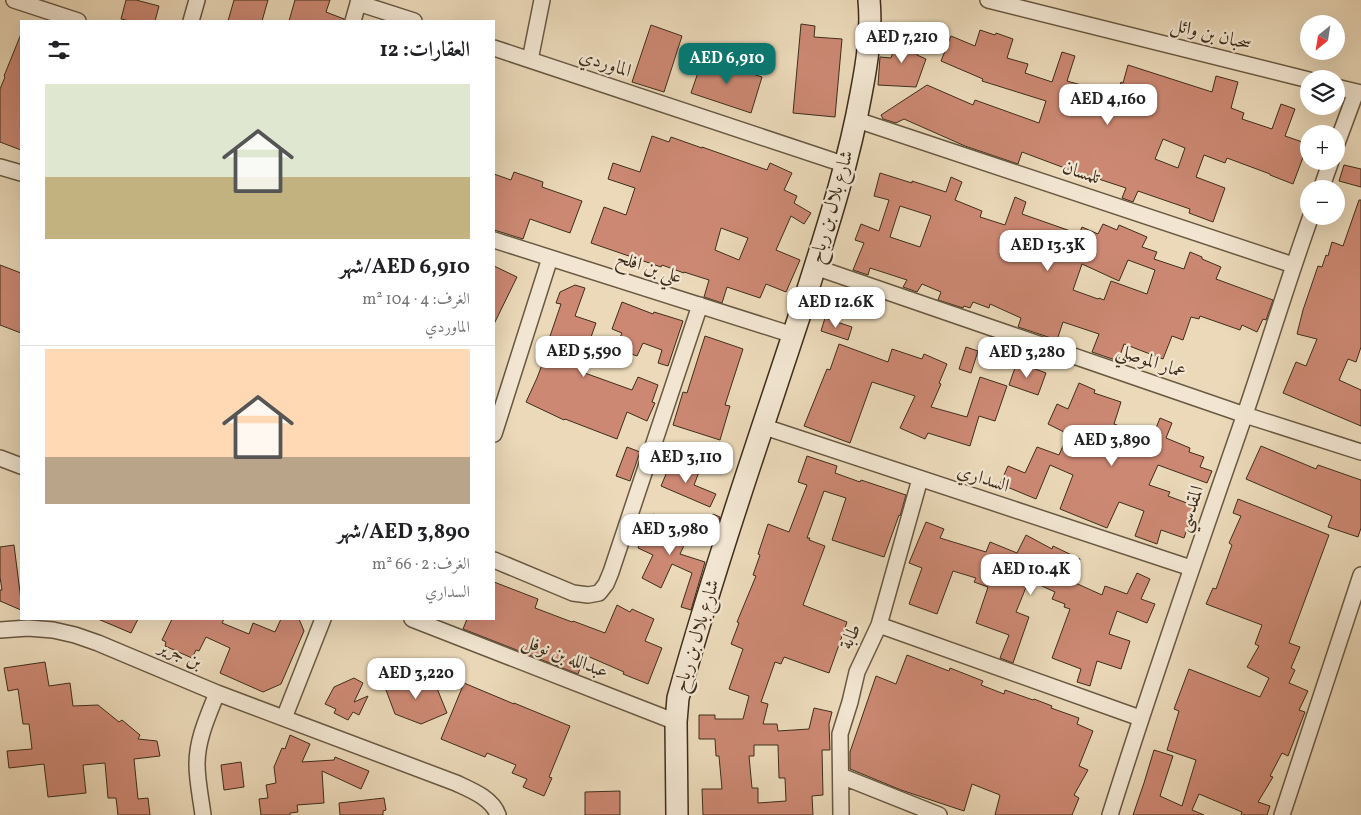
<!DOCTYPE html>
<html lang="ar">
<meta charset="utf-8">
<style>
:root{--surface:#fff;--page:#f2f2f2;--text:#202124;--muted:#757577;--line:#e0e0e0;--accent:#0f766e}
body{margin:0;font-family:Vollkorn,Amiri,serif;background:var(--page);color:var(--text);direction:rtl;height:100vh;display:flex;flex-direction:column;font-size:19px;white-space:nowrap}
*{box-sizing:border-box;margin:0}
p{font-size:16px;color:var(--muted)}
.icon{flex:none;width:28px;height:28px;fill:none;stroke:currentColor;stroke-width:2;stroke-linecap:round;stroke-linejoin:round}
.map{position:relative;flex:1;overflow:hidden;direction:ltr}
.side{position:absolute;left:20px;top:20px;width:475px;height:600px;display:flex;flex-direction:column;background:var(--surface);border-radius:0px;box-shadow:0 5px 20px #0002;direction:rtl}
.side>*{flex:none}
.needle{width:32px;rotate:210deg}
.tools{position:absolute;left:1300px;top:15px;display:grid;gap:10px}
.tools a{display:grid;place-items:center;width:45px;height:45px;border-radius:50%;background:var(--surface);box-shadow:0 5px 20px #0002;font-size:25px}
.price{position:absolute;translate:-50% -42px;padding:0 11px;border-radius:10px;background:#fff;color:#222;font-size:16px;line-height:32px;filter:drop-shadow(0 1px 2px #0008)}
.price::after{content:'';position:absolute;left:50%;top:30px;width:15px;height:11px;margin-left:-8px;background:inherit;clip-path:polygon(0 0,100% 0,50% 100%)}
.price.selected{background:var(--accent);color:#fff}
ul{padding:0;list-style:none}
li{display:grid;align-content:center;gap:10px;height:265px;padding:0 25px}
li+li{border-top:1px solid var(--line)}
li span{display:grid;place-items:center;height:155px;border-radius:0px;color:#555}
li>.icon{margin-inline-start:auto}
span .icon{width:90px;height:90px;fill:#fffc;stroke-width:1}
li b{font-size:21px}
h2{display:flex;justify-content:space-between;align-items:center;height:60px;padding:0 25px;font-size:21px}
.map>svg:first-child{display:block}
</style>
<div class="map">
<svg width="1361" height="815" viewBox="0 0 1361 815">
<rect width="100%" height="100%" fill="#ebd9b9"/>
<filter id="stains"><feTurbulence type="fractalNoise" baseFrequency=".004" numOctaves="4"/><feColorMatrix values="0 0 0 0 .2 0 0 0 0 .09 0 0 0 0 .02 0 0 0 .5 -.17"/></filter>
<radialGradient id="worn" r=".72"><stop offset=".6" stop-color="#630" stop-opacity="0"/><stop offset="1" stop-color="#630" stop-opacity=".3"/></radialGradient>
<path fill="#cc8873" stroke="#3e2e1b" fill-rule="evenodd" d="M126,0H136L159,6L155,21H130L121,19Z
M234,0H268L262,21H228Z
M295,0H330L326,12L344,19V21H289Z
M801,24L815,26L814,37L842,39L835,117L793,113Z
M651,25L682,36L664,92L632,82Z
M980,30L995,35L996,33L1013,39L1007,58L1028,64L1025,73L1052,82L1062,52L1075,56L1067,81L1116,95L1121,82L1123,83L1128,65L1212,92L1216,76L1238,82L1231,108L1244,113L1242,119L1272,129L1281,104L1295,109L1285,136L1308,144L1293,184L1270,175V174L1227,158L1225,163L1204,155L1196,177L1225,188L1213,222L1189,213L1190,209L1138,191L1133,202L1122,198L1126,188L1062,167L1022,152L1018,164L965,146L904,119L896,123L883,119L881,115L927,85L973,105L975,100L1039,123L1046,101L982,81L983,79L941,61L951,36L975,46ZM1163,139L1185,148L1178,168L1155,159Z
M21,34V150L0,142V89L5,77L4,76Z
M899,34L923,42L917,55L926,59L916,87L878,85L880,57L891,58Z
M703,58L762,77L751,113L691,93Z
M652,136L669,142L671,137L702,148V147L767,170L770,163L792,173L784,190L797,196L794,203L811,213L804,224L791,216L776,250L800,260L786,292L766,284L760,298L727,287L722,303L704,297L709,280L684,272V273L662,265L661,267L591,243L604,207L626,215L635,188L608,179L613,163L640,172ZM721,228L748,238L739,260L715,250Z
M1344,165L1361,169V187L1339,181Z
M514,172L543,182L542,187L582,201L570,233L530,219L523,239L494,230V174L511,180Z
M880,173L912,183V181L946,192L951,177L962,182L955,200L982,211L980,217L1005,225L1015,197L1026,202L1022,214L1079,234L1082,227L1098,234L1103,224L1117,230L1119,225L1147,237L1142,247L1157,252L1154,259L1184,269L1190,252L1202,257V259L1221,267L1216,279L1273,300L1266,320L1263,319L1257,332L1242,325L1240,330L1200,316L1199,319L1191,317L1183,340L1172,336L1163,359L1124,344L1118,361L1092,352L1099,334L1063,322L1057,340L1018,327L1021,318L990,304L989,308L973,302L970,308L964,306L963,308L938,300L941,292L922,284L917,292L903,287L907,280L870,268L868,275L853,270L864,243L855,240L861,224L879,231L889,200L874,196ZM900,206L931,216L920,247L890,237ZM1128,260L1155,270L1147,294L1111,281L1104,300L1099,298L1098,299L1073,290L1082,264L1119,281Z
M1359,200H1361V347L1356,362L1348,359L1339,380L1361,390V426L1283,393L1296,362L1306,366L1317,339L1297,334L1303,310L1318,266L1322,267L1326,255L1328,256L1332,242L1343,246Z
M0,265L21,273V333L0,325Z
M494,266L517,277L494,324Z
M575,285L585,288L575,316L596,323L580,368L583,369L582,372L632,390L638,377L658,385L652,402L655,403L647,421L627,412L617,439L565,419L564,420L526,402L537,378L549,346L547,345L561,304L556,303L560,292Z
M622,302L653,314L654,312L683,321L668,366L658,363L662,350L643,343L637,356L615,348L622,333L612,329Z
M825,318L852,327L848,340L821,331Z
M705,336L743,349L725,405L730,406L720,440L673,425L683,392L687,393Z
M839,344L888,362L892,349L922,359L924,354L947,364L939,383L941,384L931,407L967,417L980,377L1007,386L995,421L979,416L970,446L928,433L925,439L900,428L915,396L872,382L850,443L804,426L827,369L830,370Z
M966,347L978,351L971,373L959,369Z
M1017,362L1046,373L1038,395L1009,385Z
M1079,383L1095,390L1094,393L1121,402L1114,424L1152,438L1160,418L1172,423L1166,438L1190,448L1189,452L1204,457L1200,467L1212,471L1207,483L1158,465L1149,485L1170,492L1168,496L1195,506L1184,538L1161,530L1157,544L1135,536L1144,511L1119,502L1107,528L1060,509L1073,475L1050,465L1036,499L1000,484L1008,466L1025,473L1037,447L1059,455L1068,434L1048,424L1057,404L1068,409Z
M1261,446L1316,469L1318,465L1361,480V528L1358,537L1328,527L1332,516L1246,479Z
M627,447L640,452L630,481L616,476Z
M807,456L837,466L835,473L860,482L861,480L906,495L900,516L899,515L884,557L832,540L846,498L824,491L807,538H810L809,540L825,546L803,605L847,622L829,673L784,657L781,664L775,662L761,702L768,704L763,724H777L778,731L809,729L814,708L832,712L829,724L830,750H822L823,795L812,796L813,815H703L702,789H722L719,756H716L715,739H699V715H715V719H743L749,696L729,689L743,649L731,644L739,623L737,622L756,576L753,575L760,555L758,554L768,524L789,532L807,485L798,482ZM754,745H778L779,778H785L786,801L758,803V788H752L749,756H754Z
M672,460L699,472L694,485L716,494L710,507L661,486Z
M1238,499L1329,535L1289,643L1300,647L1291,668L1295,670L1289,683L1308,691L1299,710L1305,712L1288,756L1282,753L1270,776L1273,777L1258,802L1270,806L1267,815H1241L1242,812L1199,794L1192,810L1204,815H1133L1144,783L1154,750L1173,756L1160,796L1182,806L1196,760L1167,750L1179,711L1174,709L1189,669L1260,697L1269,678L1247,667L1259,646L1255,644L1262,625L1206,604L1213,588L1216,589L1232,545L1229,543L1241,516L1233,513Z
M653,514L691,531L680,554L705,562L691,610L681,607L692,573L672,564L661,588L642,578L653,555L638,548Z
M713,514L720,517L715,532L707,529Z
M926,522L944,529L940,538L986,552L990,542L1017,553L1026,535L1052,549L1053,546L1080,559L1071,581L1102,595L1105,586L1127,594L1137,573L1150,579L1141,599L1155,604L1147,623L1117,611L1109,634L1130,641L1121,669L1097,661L1090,686L1077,682L1081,669L1052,658L1070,609L1064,607L1065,604L1052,599L1055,592L1029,580L1016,612L1029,617L1013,663L1000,658L1009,635L976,623L988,587L974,582L976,578L953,571L937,614L909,604L922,568L909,563Z
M14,545L21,600V610L0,601V590H2L0,577V547Z
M494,582L538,599L535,608L572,622L573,621L605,633L617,605L630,612L632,609L654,619L645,641L662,648L648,684L623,674L624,672L585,655L578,674L463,629L467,619H494Z
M98,619H138L131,633Z
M172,619H224L222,623L249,634L253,623L275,632L281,619H299L304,631L281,684L263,692L220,673L230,648L206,637L199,651L196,650L192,658L165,646L166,642L162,640Z
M907,655L949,671L950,668L983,681L981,685L1004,694L1005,690L1033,700L1034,699L1052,706L1051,708L1079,718L1077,724L1093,731L1079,766L1088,770L1074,795L1079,798L1072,815H995L1000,795L972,784L964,811L901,790L850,769V752L876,676L896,684Z
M45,662L49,686L70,683L73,706L98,705L119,722L122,720L140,735L138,739L157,741L160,756L134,759L138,799L148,798L150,815H118L116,798H108L105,763L83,765L86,793L48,797L44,764L9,768L7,751L32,749L29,724H23L18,689L8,691L4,668Z
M410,672L413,679L417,678L420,686L434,681L447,713L421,724L395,714L386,690L398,685L396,677Z
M354,678L363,683L354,702L368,696L359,715L353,712L348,720L334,713L336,709L325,704L334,687Z
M464,683L514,704V703L570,726L549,777L552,778L544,796L523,787L527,779L512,773L516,765L487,753L485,757L441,739Z
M290,735L310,744L302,762L334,760L335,757L369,771L361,789L322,771L324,803L297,805L298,812L290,813V815H261L259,799L268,798L266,785L276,783L274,767L282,748L285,749Z
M241,762L244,787L224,790L221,765Z
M620,791V815H585V792Z
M384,798L386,810L383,811V815H340L339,803Z"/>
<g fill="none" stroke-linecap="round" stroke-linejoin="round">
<defs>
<path id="street" d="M14,0L78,21
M988,0L1309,80
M358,3L414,21
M191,21L197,0
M353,21L359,0
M494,48L846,165
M530,60L542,0
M1336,87L1361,93
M857,120L1293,265
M1336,146L1356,92
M0,167L21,173
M1321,189L1331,161
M494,240L793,335
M815,267L1245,415L1361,452
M762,426L1191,568
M494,434L550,258
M0,458L21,466
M494,560L573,593L588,595L599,593L606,584L611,572L700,305
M412,619L676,722
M879,625L1140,718
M0,630L28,628L53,630L75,635L98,643L217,693L456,783C471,790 492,798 498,815
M284,718L323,619
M841,776L939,815
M203,815C201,799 197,781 197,764C197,739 208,716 217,693
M841,815L840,734L850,702L857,672L879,625L920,479
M1110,815C1152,681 1198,550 1244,417C1267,350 1287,283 1311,216
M1282,815L1361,575"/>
<path id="secondary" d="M677,815L676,722L678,698C715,565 760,436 803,305C825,235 848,166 861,94C867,63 872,31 869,0"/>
</defs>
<use href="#street" stroke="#695942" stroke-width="18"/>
<use href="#secondary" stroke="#3e2e1b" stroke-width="24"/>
<use href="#street" stroke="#f2e6d2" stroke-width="15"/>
<use href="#secondary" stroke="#f2e6d2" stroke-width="21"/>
</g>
<g text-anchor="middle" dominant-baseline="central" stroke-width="4.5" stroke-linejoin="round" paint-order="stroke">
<g font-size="19" fill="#3e2e1b" stroke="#f2e6d2">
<text transform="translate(1211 35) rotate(14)">سحبان بن وائل</text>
<text transform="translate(605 64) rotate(18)">الماوردي</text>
<text transform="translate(1081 173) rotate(18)">تلمسان</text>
<text transform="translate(832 207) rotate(-74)">شارع بلال بن رباح</text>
<text transform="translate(649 268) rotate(18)">علي بن افلح</text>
<text transform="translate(1151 362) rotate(19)">عمار الموصلي</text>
<text transform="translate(983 479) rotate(18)">السداري</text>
<text transform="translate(1191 509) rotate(-71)">المقدسي</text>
<text transform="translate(697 636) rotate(-73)">شارع بلال بن رباح</text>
<text transform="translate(851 637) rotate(-65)">طابة</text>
<text transform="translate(180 655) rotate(23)">بن جرير</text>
<text transform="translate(565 657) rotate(21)">عبدالله بن نوفل</text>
</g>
</g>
<rect width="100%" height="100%" filter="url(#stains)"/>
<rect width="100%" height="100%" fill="url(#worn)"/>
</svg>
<div class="tools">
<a><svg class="needle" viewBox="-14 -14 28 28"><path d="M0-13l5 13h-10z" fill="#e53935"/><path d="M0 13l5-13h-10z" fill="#757577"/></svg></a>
<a><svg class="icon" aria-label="layers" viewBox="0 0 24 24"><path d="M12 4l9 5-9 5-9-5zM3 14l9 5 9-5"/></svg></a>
<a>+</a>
<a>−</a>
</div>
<b class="price" style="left:902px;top:64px">AED 7,210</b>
<b class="price selected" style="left:727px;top:85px">AED 6,910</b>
<b class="price" style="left:1108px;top:126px">AED 4,160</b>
<b class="price" style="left:1048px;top:272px">AED 13.3K</b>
<b class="price" style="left:836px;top:329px">AED 12.6K</b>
<b class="price" style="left:584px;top:378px">AED 5,590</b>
<b class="price" style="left:1027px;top:379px">AED 3,280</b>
<b class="price" style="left:1112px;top:467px">AED 3,890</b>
<b class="price" style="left:686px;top:484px">AED 3,110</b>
<b class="price" style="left:670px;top:556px">AED 3,980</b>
<b class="price" style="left:1031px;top:596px">AED 10.4K</b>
<b class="price" style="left:416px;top:700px">AED 3,220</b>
<section class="side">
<h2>العقارات: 12<svg class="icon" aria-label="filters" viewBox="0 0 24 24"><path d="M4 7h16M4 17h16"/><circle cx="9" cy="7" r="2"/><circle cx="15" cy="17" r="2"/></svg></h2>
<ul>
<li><span style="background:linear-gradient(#dfe7d0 60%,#c2b280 0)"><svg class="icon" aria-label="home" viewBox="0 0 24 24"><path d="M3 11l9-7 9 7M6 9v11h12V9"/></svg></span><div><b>AED 6,910/شهر</b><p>الغرف: 4 · 104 m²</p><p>الماوردي</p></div></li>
<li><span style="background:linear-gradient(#ffd9b3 70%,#b9a48a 0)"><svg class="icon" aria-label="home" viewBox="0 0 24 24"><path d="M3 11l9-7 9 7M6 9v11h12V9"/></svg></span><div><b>AED 3,890/شهر</b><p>الغرف: 2 · 66 m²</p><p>السداري</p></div></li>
</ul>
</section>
</div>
